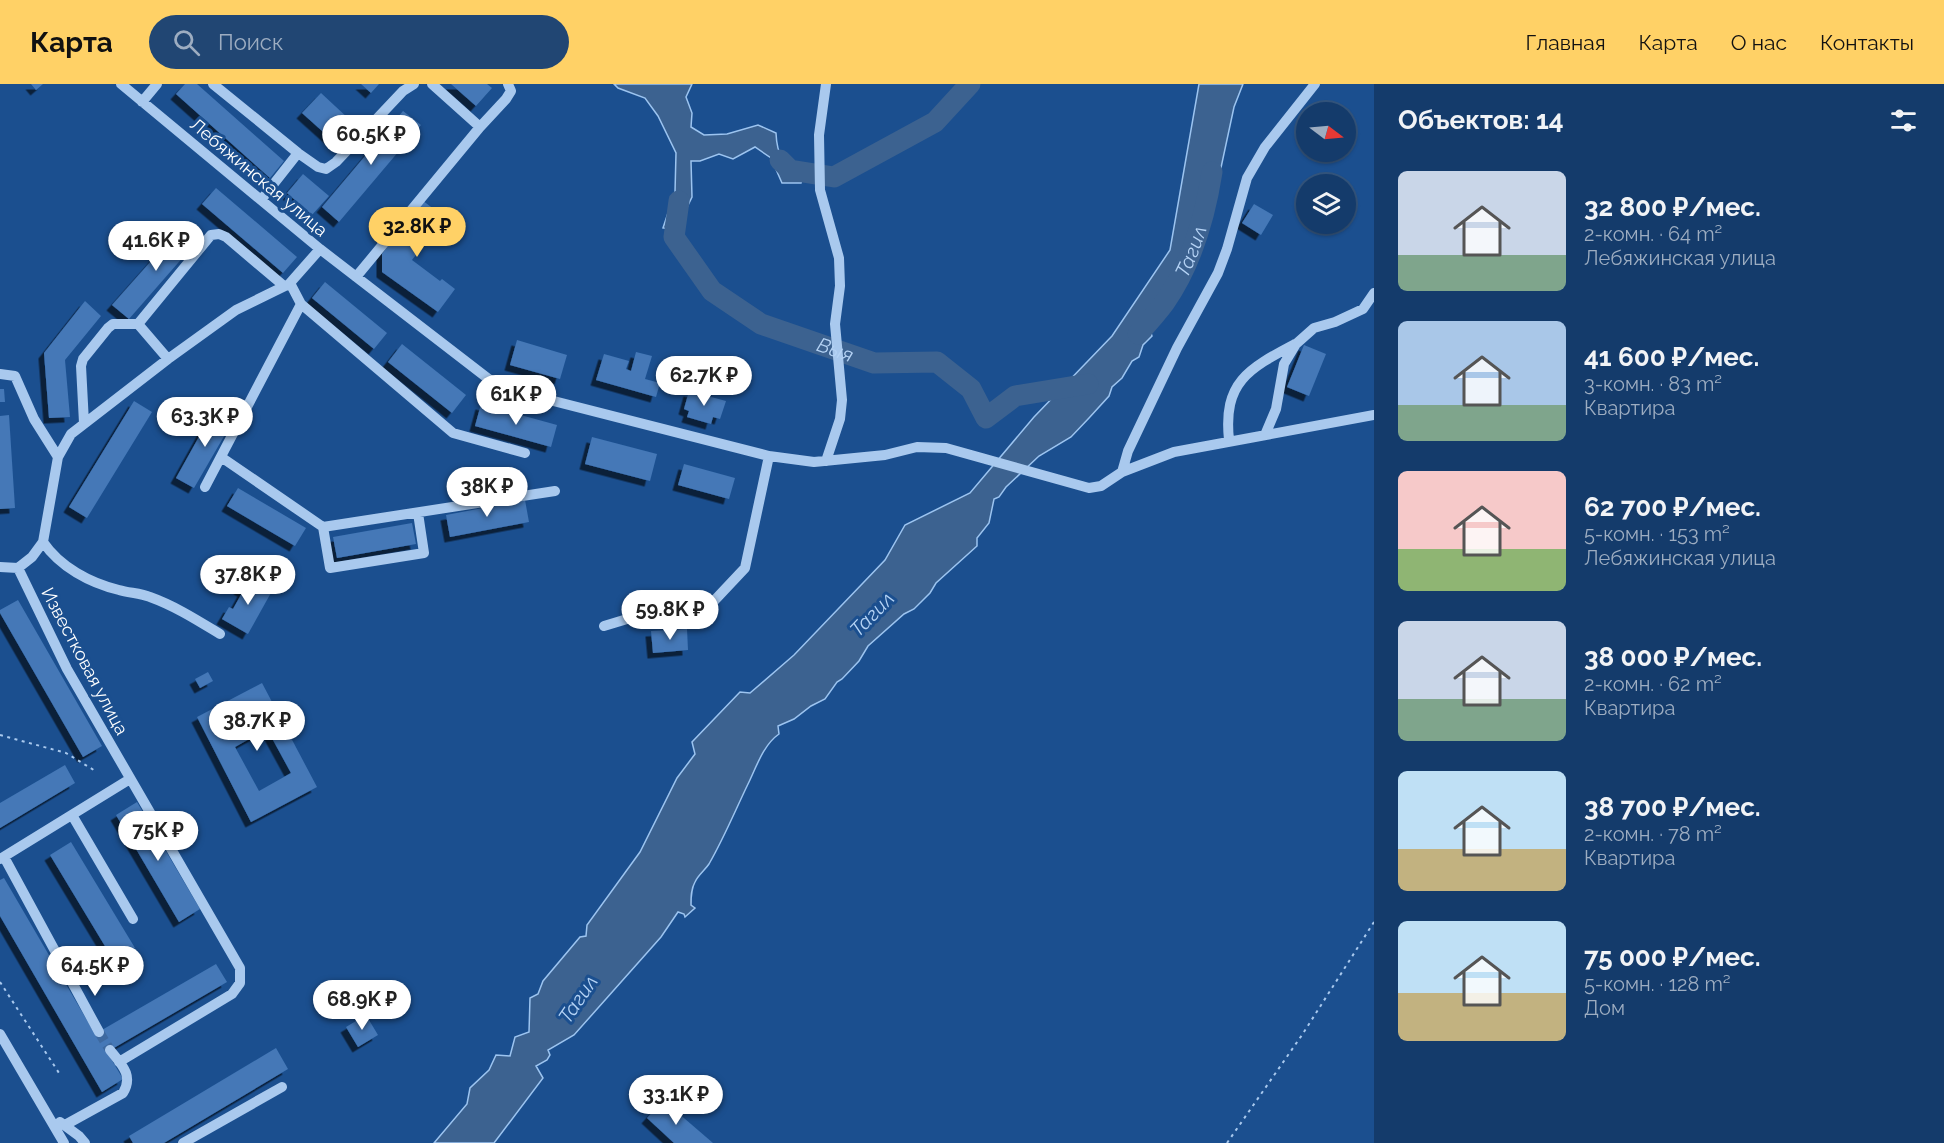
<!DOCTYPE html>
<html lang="ru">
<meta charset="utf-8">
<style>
:root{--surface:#143b6b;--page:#214673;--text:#f1f3f6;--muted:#9dadc1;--line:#33557e;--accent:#ffd166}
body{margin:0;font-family:Raleway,sans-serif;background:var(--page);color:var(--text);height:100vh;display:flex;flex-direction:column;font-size:22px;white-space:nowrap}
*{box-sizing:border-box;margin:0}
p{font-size:20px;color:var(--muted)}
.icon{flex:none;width:33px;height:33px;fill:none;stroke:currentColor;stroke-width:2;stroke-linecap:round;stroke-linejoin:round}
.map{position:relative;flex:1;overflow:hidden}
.drawer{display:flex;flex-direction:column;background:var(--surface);width:570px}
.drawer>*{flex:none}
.needle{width:39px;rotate:106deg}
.buttons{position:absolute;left:1296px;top:18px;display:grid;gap:12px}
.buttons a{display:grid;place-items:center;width:60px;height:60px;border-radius:50%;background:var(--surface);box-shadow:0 2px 4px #0004,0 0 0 2px var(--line);font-size:30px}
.price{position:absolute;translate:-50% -51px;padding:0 14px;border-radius:21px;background:#fff;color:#222;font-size:20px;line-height:39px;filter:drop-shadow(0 2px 3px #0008)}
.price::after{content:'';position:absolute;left:50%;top:36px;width:18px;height:14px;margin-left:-9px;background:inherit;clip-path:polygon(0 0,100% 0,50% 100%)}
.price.current{background:var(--accent);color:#111}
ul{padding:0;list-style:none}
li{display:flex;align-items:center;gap:18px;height:150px;padding:0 24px}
li span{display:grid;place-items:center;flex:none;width:168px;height:120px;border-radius:9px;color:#555}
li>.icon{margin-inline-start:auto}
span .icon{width:72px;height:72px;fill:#fffc;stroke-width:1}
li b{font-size:26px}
h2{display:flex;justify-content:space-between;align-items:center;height:72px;padding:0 24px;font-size:26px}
header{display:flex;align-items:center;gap:36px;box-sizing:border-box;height:84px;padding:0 30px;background:var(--accent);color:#111}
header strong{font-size:28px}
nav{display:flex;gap:33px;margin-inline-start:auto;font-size:21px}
.search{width:420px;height:54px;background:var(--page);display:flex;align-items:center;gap:15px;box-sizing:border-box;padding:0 21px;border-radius:33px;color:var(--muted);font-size:22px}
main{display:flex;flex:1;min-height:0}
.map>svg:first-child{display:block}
</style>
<header>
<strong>Карта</strong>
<div class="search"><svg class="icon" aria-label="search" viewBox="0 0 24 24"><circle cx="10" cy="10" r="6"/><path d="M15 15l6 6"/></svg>Поиск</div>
<nav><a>Главная</a><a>Карта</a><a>О нас</a><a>Контакты</a></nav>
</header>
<main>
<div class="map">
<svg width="1374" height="1059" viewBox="0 0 1374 1059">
<defs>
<filter id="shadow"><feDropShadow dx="-5.5" dy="5.5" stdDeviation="0" flood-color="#0009"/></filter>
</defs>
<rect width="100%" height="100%" fill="#1b4f8f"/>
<path fill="#3c6290" stroke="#9cc4f0" stroke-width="1.5" d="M614,0H692L686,13L692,29L691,43L704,51L727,50L758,41L776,49C777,73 782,78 805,85L801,99H782L771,74L755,63L733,75L719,70L700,77H691L692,113L676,146L663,144L675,108L676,69L658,32L645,14L618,4Z
M1199,0H1243L1234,23L1219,93L1195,140L1188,180L1165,214L1155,225L1159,235L1150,246L1152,252L1143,261L1139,273L1132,277L1122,294L1112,303L1109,312L1089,334L1071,353L1039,372L1006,403L999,413L994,415L989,439L977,454V462L936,499L930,509L914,525L904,530L868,562L859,577L842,595L837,598L825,615L811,622L794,635L778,642L779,650C763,661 756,684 748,700C735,727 724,754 709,780C705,786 698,791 695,798C691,805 691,813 691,821L695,824L685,833L684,830L678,828L661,853L574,951L548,966L550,971L547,976L536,982L543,994L494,1059H434L467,1020L470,1004L489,986L496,971L510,972L515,953L529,948L530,914L538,910L543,897L580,853L586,852L587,841L640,768L677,694L695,670L692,658L740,608L750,609L794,571L885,476L905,441L970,409L1034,333L1112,252L1170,166Z"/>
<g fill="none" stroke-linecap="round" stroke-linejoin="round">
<g stroke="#3c6290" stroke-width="21">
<path d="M780,76L790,86L834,93L935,38L970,0"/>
<path id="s1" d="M679,117L674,153L712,207L761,240L874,279L937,278L971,305L986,334L1015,312L1088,300"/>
<path id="s2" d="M1138,250C1147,240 1157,229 1165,218C1192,179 1205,133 1212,88"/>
</g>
</g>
<path fill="#4478b7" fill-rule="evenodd" filter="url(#shadow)" d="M31,0H43L36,6Z
M185,0H197L284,77L270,94L176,10Z
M361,0H379L371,9Z
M451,0H487L492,4L476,22Z
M321,9L349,35L331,55L302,29Z
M403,27L421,41L339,138L322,123Z
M303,90L329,112L312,131L287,109Z
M216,104L297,173L283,189L202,120Z
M422,116L448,136L438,149L435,146L412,176L440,197L442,195L455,205L438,228L382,188V170Z
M1254,120L1273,131L1261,151L1242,139Z
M183,141L199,155L129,235L112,221Z
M325,198L387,249L374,265L312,214Z
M85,217L101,232L65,276L70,333L49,334L44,269Z
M517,256L567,271L560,295L510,281Z
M402,260L466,311L452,329L388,278Z
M1304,261L1326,270L1309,312L1287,303Z
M636,268L652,272L645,295L660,299L656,313L596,296L604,270L629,277L626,285L631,287Z
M0,305H4L5,318H0Z
M689,307L726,317L720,335L713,333L711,340L687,333L689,327L684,325Z
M134,317L152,328L87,434L69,423Z
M481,320L557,341L551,363L475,342Z
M215,324L234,335L194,404L176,394Z
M9,331L15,424L0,425V332Z
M592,353L657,370L650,397L585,380Z
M684,380L735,394L729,415L678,401Z
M238,404L306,444L295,462L227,422Z
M525,416L529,438L450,453L446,431Z
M412,439L416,460L337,474L333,453Z
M246,493L272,507L248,550L222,535L229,523L233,525L243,507L239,505Z
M18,516L102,662L83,673L0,529V526Z
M687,545L688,566L653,569L651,547Z
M208,588L213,597L200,604L195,595Z
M262,599L317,703L251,738L197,633ZM267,645L291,689L259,707L235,663Z
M65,681L75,699L0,744V719Z
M137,718L200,825L179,838L116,731Z
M71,758L135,864L114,877L50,771Z
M4,794L95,950L216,880L227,898L107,968L123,995L102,1008L0,832V796Z
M366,931L378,951L358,963L346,943Z
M276,964L288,985L164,1059H133L129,1052Z
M663,1016L713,1059H674L647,1034Z"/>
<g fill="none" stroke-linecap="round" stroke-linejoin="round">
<path stroke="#3d69a0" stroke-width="10" stroke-dasharray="10 5" stroke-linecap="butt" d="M99,948L110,966"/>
<path stroke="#a9c9ee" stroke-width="2" stroke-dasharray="3 4.5" stroke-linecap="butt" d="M0,651L66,669L97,688
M0,898L59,989
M1227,1059L1302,951L1374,838"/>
<path stroke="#a9c9ee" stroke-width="10" d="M121,0L320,165L499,303L769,372L814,378L885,371L917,363L946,364L1089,404L1101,402L1122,388L1174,368L1374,331
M213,0L298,69L318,83L326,85L336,78L403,7L414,0
M432,0L480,43
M142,18L157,0
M261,116L298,69
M356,193L480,43L506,15L511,7L508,0
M301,220L453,349L525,369
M138,240L168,275
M0,290L15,292L34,335L58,373L43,458L32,473L18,484L67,585L240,884V899L232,910L119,978
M84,339L81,282L83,275L108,244L113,240H138L211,151L219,150L226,153L284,202
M1265,351L1276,325L1284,280L1296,260L1314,244L1335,238L1363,225L1374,209
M1229,356C1223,298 1248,285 1295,260
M58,373L71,350L168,275L236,226L287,201
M221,373L323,443L555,407
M826,377L840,335L842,316L835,240L840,202L839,174L820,106L819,51L826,0
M1122,388L1128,367L1177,264L1218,189L1227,165L1247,94L1265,63L1315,0
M205,403L301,220L290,199L320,165
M323,443L330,484L424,469L418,429
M43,458C60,483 90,499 119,506C129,509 141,509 150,513C175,522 197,536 220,550
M0,483L18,484
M604,542L637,532L695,528L713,518L745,484L769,372
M72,731L133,835
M4,773L99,948
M0,775L130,695
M0,950L64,1059
M60,1038L79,1052L85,1059
M65,1041L123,1009C134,991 121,980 110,966
M183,1059L282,1003"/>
</g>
<g text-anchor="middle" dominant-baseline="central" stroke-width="6" stroke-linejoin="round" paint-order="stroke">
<g font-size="18" fill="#fff" stroke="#1b4f8f">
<text transform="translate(259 93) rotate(40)">Лебяжинская улица</text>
<text transform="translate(85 577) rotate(62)">Известковая улица</text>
</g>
<g font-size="20" font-style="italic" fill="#b5d3f5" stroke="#1b4f8f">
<text stroke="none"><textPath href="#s2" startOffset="99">Тагил</textPath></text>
<text stroke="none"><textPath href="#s1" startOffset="240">Выя</textPath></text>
<text transform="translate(872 530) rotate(-46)">Тагил</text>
<text transform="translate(578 915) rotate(-56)">Тагил</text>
</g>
</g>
</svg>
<div class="buttons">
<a><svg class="needle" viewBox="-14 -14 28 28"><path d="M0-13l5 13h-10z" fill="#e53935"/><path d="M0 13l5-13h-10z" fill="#9dadc1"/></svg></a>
<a><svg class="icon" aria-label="layers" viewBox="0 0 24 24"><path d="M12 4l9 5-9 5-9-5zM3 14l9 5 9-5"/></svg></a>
</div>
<b class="price" style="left:371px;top:82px">60.5K ₽</b>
<b class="price current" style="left:417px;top:174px">32.8K ₽</b>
<b class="price" style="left:156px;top:188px">41.6K ₽</b>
<b class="price" style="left:704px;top:323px">62.7K ₽</b>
<b class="price" style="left:516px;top:342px">61K ₽</b>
<b class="price" style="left:205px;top:364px">63.3K ₽</b>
<b class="price" style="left:487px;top:434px">38K ₽</b>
<b class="price" style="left:248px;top:522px">37.8K ₽</b>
<b class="price" style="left:670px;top:557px">59.8K ₽</b>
<b class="price" style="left:257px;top:668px">38.7K ₽</b>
<b class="price" style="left:158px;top:778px">75K ₽</b>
<b class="price" style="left:95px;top:913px">64.5K ₽</b>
<b class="price" style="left:362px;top:947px">68.9K ₽</b>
<b class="price" style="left:676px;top:1042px">33.1K ₽</b>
</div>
<section class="drawer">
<h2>Объектов: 14<svg class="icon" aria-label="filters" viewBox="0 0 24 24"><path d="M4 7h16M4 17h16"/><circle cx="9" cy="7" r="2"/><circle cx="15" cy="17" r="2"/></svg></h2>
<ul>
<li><span style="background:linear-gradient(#c9d6e8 70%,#7fa58c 0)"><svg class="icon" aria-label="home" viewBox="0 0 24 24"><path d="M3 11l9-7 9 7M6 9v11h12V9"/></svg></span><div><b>32 800 ₽/мес.</b><p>2-комн. · 64 m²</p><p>Лебяжинская улица</p></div></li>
<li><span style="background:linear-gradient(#a9c7e8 70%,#7fa58c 0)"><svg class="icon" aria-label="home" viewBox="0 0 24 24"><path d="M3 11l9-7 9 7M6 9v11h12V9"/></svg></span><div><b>41 600 ₽/мес.</b><p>3-комн. · 83 m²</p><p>Квартира</p></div></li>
<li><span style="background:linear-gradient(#f6c9c9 65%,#8fb573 0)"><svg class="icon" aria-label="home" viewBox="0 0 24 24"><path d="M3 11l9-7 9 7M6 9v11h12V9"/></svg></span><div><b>62 700 ₽/мес.</b><p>5-комн. · 153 m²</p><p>Лебяжинская улица</p></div></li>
<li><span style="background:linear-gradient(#c9d6e8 65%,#7fa58c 0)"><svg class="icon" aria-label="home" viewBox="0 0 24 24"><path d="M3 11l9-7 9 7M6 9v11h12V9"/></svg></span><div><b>38 000 ₽/мес.</b><p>2-комн. · 62 m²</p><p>Квартира</p></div></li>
<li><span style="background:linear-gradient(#bfe0f5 65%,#c2b280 0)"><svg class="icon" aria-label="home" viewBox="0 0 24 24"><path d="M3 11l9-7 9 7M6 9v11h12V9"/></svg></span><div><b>38 700 ₽/мес.</b><p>2-комн. · 78 m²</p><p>Квартира</p></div></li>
<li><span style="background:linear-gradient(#bfe0f5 60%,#c2b280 0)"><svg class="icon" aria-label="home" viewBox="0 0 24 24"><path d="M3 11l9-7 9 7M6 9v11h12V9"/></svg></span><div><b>75 000 ₽/мес.</b><p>5-комн. · 128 m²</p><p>Дом</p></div></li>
</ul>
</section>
</main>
